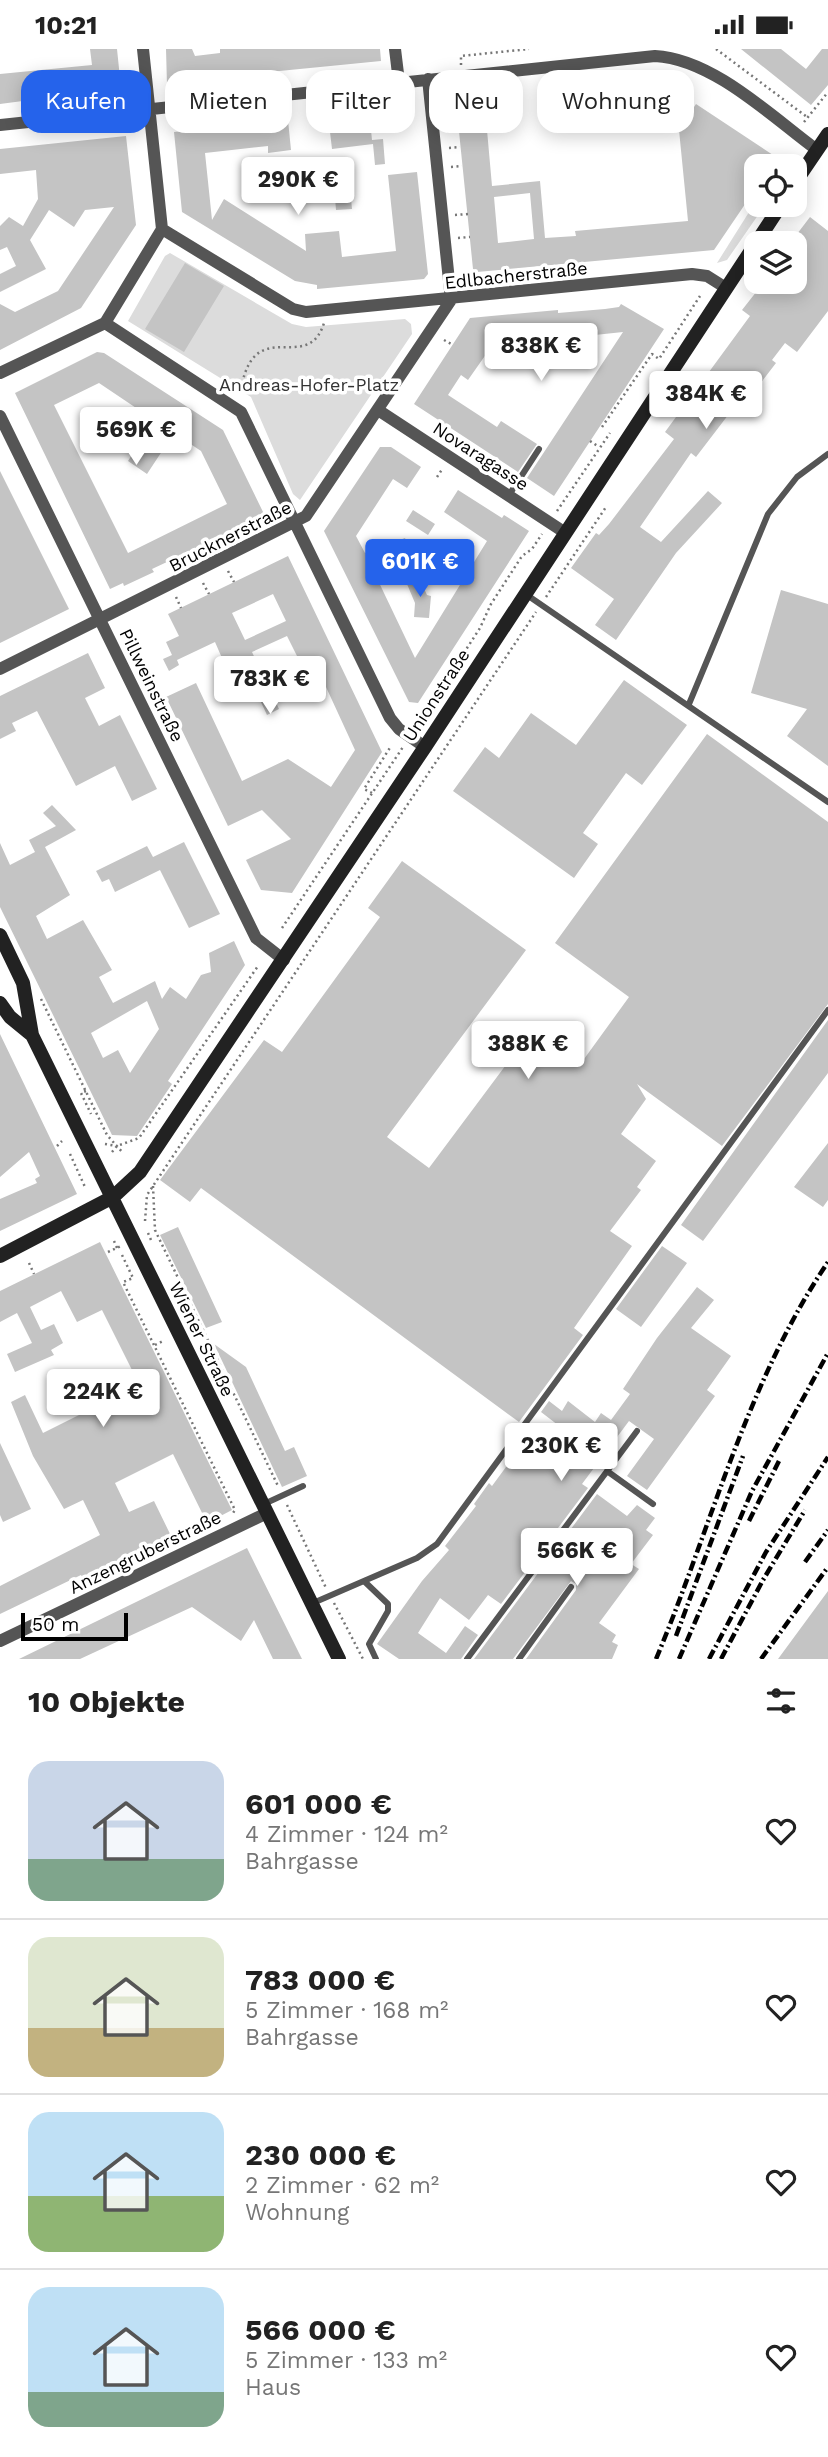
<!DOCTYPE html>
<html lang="de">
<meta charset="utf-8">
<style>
:root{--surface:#fff;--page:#f2f2f2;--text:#222;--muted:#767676;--line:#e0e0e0;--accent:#2563eb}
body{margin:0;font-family:"Work Sans",sans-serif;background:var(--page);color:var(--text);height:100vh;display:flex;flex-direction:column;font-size:26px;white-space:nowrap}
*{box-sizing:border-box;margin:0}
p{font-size:23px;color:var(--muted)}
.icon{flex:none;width:38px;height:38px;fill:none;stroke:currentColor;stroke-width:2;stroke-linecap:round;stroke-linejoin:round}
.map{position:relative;height:1610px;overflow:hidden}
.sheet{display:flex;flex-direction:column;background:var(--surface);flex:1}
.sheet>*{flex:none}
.guide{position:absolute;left:21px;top:21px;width:788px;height:63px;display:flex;gap:14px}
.buttons{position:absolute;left:744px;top:105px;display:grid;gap:14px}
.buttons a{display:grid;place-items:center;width:63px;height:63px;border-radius:14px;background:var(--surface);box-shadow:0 4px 18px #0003;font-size:35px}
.scale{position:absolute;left:21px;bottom:18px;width:107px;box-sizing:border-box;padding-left:7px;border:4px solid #000;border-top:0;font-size:19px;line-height:24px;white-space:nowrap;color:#000;-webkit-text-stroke:5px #fff;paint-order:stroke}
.price{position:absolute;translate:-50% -60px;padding:0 16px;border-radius:7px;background:#fff;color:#222;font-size:23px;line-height:46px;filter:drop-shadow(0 2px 4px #0008)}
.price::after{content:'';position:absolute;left:50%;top:42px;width:21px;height:16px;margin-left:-10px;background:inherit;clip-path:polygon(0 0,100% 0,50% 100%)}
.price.current{background:var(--accent);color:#fff}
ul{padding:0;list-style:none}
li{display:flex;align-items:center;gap:21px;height:175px;padding:0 28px}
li+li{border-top:2px solid var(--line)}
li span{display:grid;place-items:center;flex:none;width:196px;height:140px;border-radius:21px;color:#555}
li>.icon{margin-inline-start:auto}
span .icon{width:84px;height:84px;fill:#fffc;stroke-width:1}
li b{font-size:30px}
h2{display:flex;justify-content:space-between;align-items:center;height:84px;padding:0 28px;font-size:30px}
.pill{padding:0 24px;border-radius:21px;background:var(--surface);box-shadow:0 4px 18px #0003;font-size:24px;line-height:63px}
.pill.current{background:var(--accent);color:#fff}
.status{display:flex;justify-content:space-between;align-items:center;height:49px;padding:0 35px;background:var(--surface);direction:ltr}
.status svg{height:19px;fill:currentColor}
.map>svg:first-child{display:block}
</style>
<div class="status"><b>10:21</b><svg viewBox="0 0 49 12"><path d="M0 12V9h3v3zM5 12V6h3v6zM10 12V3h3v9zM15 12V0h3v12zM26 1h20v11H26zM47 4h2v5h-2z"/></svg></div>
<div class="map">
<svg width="828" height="1610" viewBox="0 0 828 1610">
<rect width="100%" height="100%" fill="#fff"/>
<path fill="#dcdcdc" d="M756,152V156H765L727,211L717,214Z
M170,204L292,275L306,278L405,270L411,275L412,285L300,451L293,445L251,348L128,272L165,207Z"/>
<path fill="#c4c4c4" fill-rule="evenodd" d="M90,0H117L121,39L0,55V25L92,16Z
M166,0H192L195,7L220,4V0H380L381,12L198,30V33L167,36Z
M741,0H781L806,20L822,0H828V36L811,56Z
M649,31L652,61L544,72L541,42Z
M484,50L489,74L487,81L492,137L540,132L545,189L576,187L575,182L688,172L679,81L696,55L776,108L770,117H756V139L714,201L477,223L473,220L456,53ZM530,144L534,190L498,194L494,148Z
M369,62L372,91L383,90L385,115L375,116L373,95L332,100L328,66Z
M288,71L291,101L268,104V97L205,104L212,171L224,150L306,202L305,185L339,182L342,208L396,202L388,126L417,123L428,225L424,230L317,240V236L295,232L182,163L174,83Z
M126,87L136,176L81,259L0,301V255L15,263L58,242L114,158L85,161L74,178L49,161L30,191L46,220L0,243V225L16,217L7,198L0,201V177L9,168L23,177L38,150L36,121L0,125V100Z
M331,110L332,121L348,120L352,160L336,161L333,124L293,127L291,114Z
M810,168L828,182V262L797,303L785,294L772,311L776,314L740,361L735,357L696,408L691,404L640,478L661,493L708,442L722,454L676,504L616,591L595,576L614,550L571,519L596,484L599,486L609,475L674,390L665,383L750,267L742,261L764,233H794V189Z
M185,214L224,237L184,303L145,280Z
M621,255L664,280L554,447L527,429L623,283L576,288L577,292L489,301L468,331L461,326L448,346L497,378L501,372L537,395L518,423L414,355L470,269L558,261V264L605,260L619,258Z
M97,303L104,304L223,381L265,467L152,520L154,523L124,537L123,534L110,540L15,344ZM99,334L154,371L128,412L147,425L174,384L201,402L227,455L128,504L54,356Z
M380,398H391L421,418L407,439L393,430L356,487L365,504L405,489L412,506L373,521L415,609L487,492L444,463L458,441L502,469L504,466L529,482L418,654L409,653L324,482Z
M0,422L69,560L0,594Z
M413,461L435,475L428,486L406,472Z
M288,507L382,703L292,844L261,841L246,811L291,790L262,761L228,777L166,648L196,634L242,732L288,710L331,738L355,701L326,638L315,643L287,587L252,603L279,660L267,666L244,617L238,610L225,616L215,593L177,611L179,616L169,622L163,610L172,606L166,593L179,587L168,565ZM273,545L286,572L245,591L232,564Z
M419,529L427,546L431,547L429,569L414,568L415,554L407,535Z
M781,541L828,555V717L787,687L807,660L751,644Z
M88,604L105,639L85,649L99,677L120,666L157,740L132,752L115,717L76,737L37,662L12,674L16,682L0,690V647Z
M624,631L687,676L642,736L626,724L583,784L598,795L574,829L453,742L485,698L499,709L531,664L576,696Z
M707,685L828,773V955L722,1097L637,1035L646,1050L621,1085L656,1112L637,1138L641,1141L610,1182L632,1197L574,1279L583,1286L519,1373L201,1139L190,1153L160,1131L264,991L282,1003L380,868L368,859L402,812L526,901L387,1088L429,1119L532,981L579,1017L629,948L555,894Z
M52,756L76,781L45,798L70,846L36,867L47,890L83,871L112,921L99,928L113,954L155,932L162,950L170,938L186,950L201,926L211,923L209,904L234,892L245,916L168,1032L172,1035L137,1087L112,1086L0,858V794L10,816L35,803L29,791L56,777L43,764ZM147,952L159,980L130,1024L118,1001L103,1009L91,984Z
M184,793L220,865L189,879L160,821L115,843L109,830L102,833L96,822L147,797L153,808Z
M828,971V1024L703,1192L681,1176Z
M0,985L77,1145L0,1182V1150L37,1134L35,1130L40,1127L29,1103L0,1128Z
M828,1094V1151L823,1158L794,1138Z
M178,1178L222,1273L206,1279L160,1186Z
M100,1193L232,1461L207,1474L173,1405L115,1434L129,1463L154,1452L173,1491L85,1533L81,1526L0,1565V1537L100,1486L83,1451L64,1460L33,1407L11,1353L25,1346L43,1384L85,1363L79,1352L134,1325L102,1261L77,1273L61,1242L30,1258L41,1281L54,1275L63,1294L51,1301L54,1306L15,1323L7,1305L32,1294L17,1264L0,1273V1242Z
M662,1197L687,1214L641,1278L616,1260Z
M697,1238L714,1251L691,1279L731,1307L707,1341L715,1347L647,1441L627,1427L654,1390L629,1372L582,1435L588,1439L501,1555L488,1546L469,1571L440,1549L418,1584L446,1604L465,1577L478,1586L461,1610H399L377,1595L422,1532L449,1501L445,1497L476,1457L474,1455L489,1434L492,1437L528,1388L565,1414L580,1393L541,1363L549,1352L562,1362L568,1352L595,1373L601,1364L611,1371L630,1345L623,1340L657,1289Z
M214,1295L246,1318L285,1402L294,1398L307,1427L282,1438Z
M0,1394L31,1460L3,1473L0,1466Z
M597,1445L627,1467L637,1456L655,1469L646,1481L653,1486L631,1515L639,1520L599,1574L616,1586L612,1593L618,1596L612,1610H526L576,1541V1535L571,1532L513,1610H474Z
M247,1499L302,1610H273L254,1571L241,1592L192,1558L80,1610H19Z
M828,1542V1610H778Z"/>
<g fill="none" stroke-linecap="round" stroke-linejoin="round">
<path stroke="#777" stroke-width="2.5" stroke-dasharray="2 3.5" stroke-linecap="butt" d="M716,0L807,68
M461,16V7L529,0
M468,39L469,51
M249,62L250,75
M190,68L192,81
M804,73L828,43
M447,82L459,81
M449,99L460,98
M451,118L462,117
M455,166L468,165
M458,189L470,188
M444,291L453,296
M239,344C243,332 245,318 254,308C275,285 311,316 324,274
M602,378L652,305L659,310L700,247
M590,392L599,398
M437,428L443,419
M557,462L610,384
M228,522L234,533
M203,534L209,545
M176,548L181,559
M546,548L606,458
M416,678L480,579L491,555L522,507L532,500L542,485
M372,744L364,740L391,697
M282,879L403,698
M41,950L107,1086L123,1104
M86,1042L81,1044L91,1065
M105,1095L117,1097
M57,1097L62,1092
M112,1103L117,1097L139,1089L258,917
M70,1105L85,1138
M153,1137L155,1181L278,1437
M145,1172L147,1146L536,563
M148,1184L151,1191
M114,1192L117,1199
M108,1203L121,1197
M122,1206L133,1229L123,1233L235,1461L233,1464
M29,1214L34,1225
M155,1296L163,1292
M287,1456L326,1539
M334,1554L363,1610"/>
<path stroke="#555" stroke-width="6" d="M509,446L539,400
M527,546L828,753
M689,655L768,465L797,428L828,405
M607,1422L653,1455
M264,1455L303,1437
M364,1532L388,1555V1562L369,1595L376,1610
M313,1554L417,1509L437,1495L828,961
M467,1610L637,1382
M519,1610L571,1538"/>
<path stroke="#555" stroke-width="12" d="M143,0L162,180
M395,0L399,33
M0,76L655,7C713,10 772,68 817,101
M0,324L105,274
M378,361L564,483
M0,367L256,889L284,911
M0,620L306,467L451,251L428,30
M425,698L399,680L390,669L241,363L105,274L162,180L293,260L306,263L692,225L707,227L726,239
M0,1592L267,1464"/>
<path stroke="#222" stroke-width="14" d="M794,135L828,85
M0,886L23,934L32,986L339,1610
M0,954L10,968L32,986
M0,1207L113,1148L140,1123L425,698L781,156"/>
<path stroke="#000" stroke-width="4.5" stroke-dasharray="10 3.5 2 3.5" stroke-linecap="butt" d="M749,1472L779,1412
M805,1513L828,1481
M676,1587L743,1407
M656,1610C712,1477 746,1334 828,1213
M679,1610L752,1442L828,1304
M709,1610L766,1503L828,1408
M721,1610L763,1531L805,1461
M761,1610L828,1518"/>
</g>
<g text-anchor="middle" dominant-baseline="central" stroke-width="7" stroke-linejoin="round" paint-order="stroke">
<g font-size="18" fill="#000" stroke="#fff">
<text transform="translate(516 226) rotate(-6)">Edlbacherstraße</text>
<text transform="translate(481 407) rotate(33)">Novaragasse</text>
<text transform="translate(230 487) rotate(-27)">Brucknerstraße</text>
<text transform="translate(152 636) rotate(64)">Pillweinstraße</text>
<text transform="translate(436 646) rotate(-57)">Unionstraße</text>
<text transform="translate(202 1290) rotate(64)">Wiener Straße</text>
<text transform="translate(145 1503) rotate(-26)">Anzengruberstraße</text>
</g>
<g font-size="18" fill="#333" stroke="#fff">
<text x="309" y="335">Andreas-Hofer-Platz</text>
</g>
</g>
</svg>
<div class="buttons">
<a><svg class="icon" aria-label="locate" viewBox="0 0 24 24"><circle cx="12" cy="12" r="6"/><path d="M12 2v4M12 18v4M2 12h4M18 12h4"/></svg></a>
<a><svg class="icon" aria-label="layers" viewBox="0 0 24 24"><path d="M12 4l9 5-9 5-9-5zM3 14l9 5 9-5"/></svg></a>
</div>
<div class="scale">50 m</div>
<b class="price" style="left:298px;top:168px">290K €</b>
<b class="price" style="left:541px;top:334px">838K €</b>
<b class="price" style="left:706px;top:382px">384K €</b>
<b class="price" style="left:136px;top:418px">569K €</b>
<b class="price current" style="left:420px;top:550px">601K €</b>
<b class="price" style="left:270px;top:667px">783K €</b>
<b class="price" style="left:528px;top:1032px">388K €</b>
<b class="price" style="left:103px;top:1380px">224K €</b>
<b class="price" style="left:561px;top:1434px">230K €</b>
<b class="price" style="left:577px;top:1539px">566K €</b>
<div class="guide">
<a class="pill current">Kaufen</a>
<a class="pill">Mieten</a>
<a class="pill">Filter</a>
<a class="pill">Neu</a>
<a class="pill">Wohnung</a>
</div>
</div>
<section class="sheet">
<h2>10 Objekte<svg class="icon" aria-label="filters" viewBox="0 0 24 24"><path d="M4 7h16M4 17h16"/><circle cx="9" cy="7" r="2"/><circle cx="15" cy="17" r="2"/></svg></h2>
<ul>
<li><span style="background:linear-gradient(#c9d6e8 70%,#7fa58c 0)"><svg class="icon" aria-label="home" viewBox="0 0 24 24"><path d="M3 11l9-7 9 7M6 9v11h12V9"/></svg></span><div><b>601 000 €</b><p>4 Zimmer · 124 m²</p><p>Bahrgasse</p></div><svg class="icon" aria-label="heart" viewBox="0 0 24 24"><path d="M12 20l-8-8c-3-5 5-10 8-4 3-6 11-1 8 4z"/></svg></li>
<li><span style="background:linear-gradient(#dfe7d0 65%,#c2b280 0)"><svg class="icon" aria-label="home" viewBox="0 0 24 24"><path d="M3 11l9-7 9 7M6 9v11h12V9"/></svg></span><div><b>783 000 €</b><p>5 Zimmer · 168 m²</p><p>Bahrgasse</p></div><svg class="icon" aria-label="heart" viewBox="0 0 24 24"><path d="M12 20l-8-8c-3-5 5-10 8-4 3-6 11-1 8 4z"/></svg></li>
<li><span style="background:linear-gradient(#bfe0f5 60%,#8fb573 0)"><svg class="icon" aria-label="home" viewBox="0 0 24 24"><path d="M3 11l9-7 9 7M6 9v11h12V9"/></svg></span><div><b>230 000 €</b><p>2 Zimmer · 62 m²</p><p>Wohnung</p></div><svg class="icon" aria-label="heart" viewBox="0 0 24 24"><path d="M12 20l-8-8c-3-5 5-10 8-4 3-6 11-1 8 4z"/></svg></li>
<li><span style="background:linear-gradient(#bfe0f5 75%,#7fa58c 0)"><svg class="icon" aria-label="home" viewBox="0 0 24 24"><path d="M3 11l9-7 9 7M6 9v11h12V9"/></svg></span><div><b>566 000 €</b><p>5 Zimmer · 133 m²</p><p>Haus</p></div><svg class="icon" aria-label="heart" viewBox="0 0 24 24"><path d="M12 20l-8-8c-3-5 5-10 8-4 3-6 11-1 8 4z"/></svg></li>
</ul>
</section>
